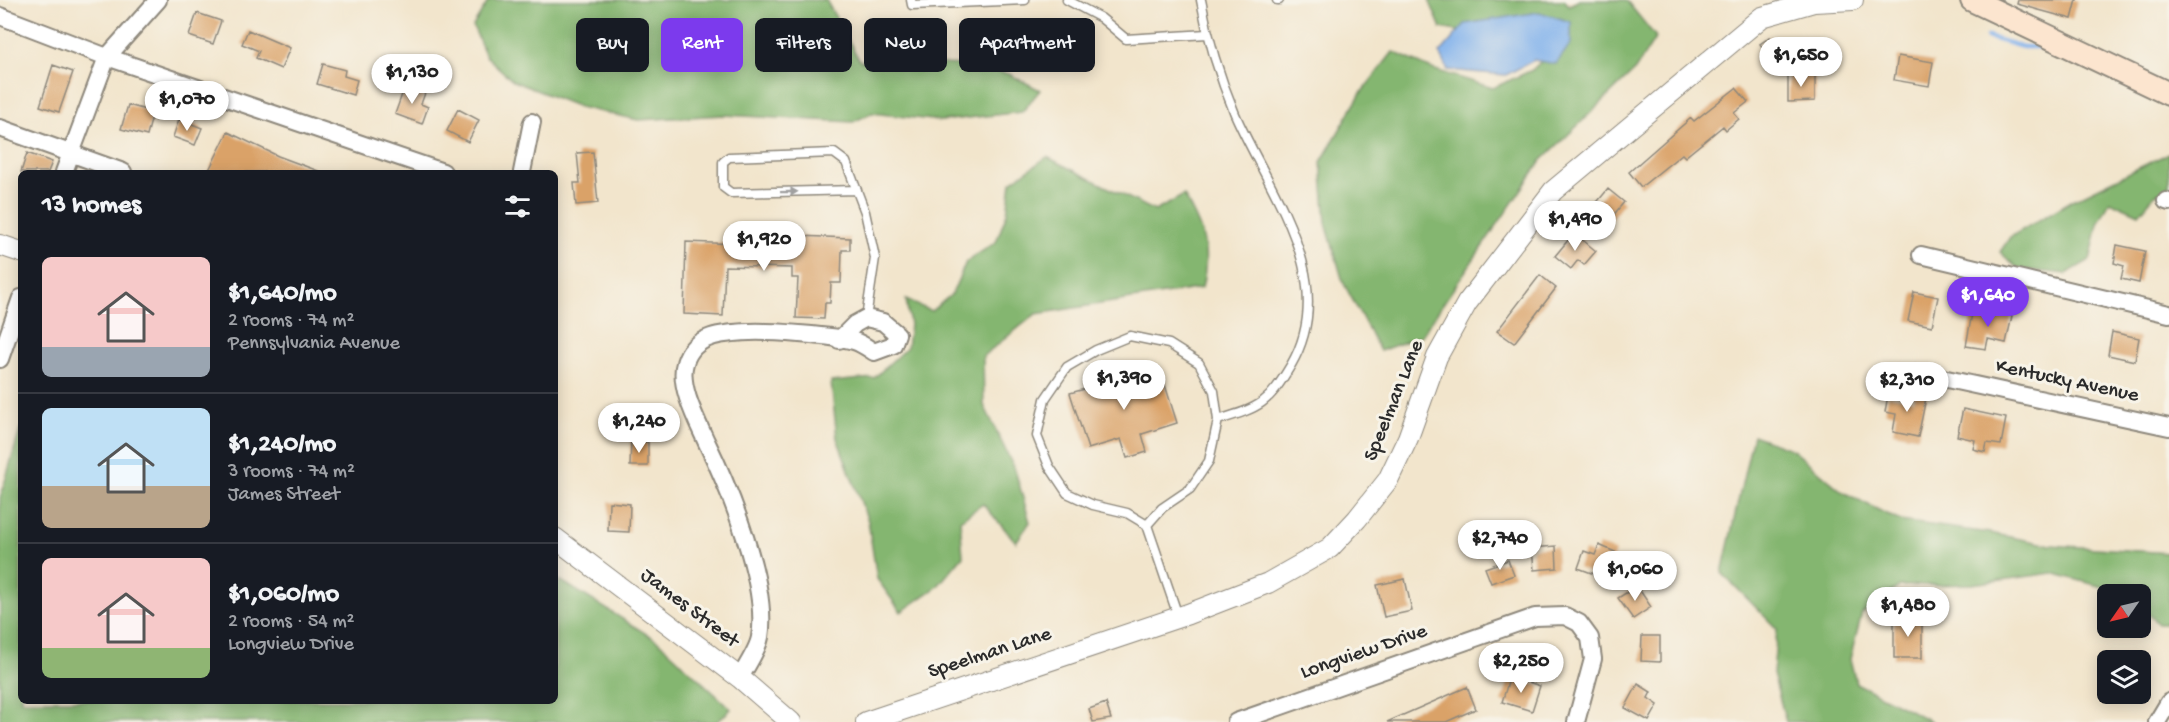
<!DOCTYPE html>
<meta charset="utf-8">
<style>
:root{--surface:#171b24;--page:#20242c;--text:#f1f3f6;--muted:#9ea1a6;--line:#363941;--accent:#7c3aed}
body{margin:0;font-family:"Gochi Hand",sans-serif;background:var(--page);color:var(--text);height:100vh;display:flex;flex-direction:column;font-size:22px;white-space:nowrap}
*{box-sizing:border-box;margin:0}
p{font-size:20px;color:var(--muted)}
.icon{flex:none;width:33px;height:33px;fill:none;stroke:currentColor;stroke-width:2;stroke-linecap:round;stroke-linejoin:round}
.map{position:relative;flex:1;overflow:hidden}
.side{position:absolute;left:18px;top:170px;width:540px;height:534px;display:flex;flex-direction:column;background:var(--surface);border-radius:9px;box-shadow:0 3px 15px #0003}
.side>*{flex:none}
.guide{position:absolute;left:576px;top:18px;width:570px;height:54px;display:flex;gap:12px}
.needle{width:39px;rotate:236deg}
.fabs{position:absolute;left:2097px;top:584px;display:grid;gap:12px}
.fabs a{display:grid;place-items:center;width:54px;height:54px;border-radius:9px;background:var(--surface);box-shadow:0 3px 15px #0003;font-size:30px}
.price{position:absolute;translate:-50% -51px;padding:0 14px;border-radius:21px;background:#fff;color:#222;font-size:20px;line-height:39px;filter:drop-shadow(0 2px 3px #0008)}
.price::after{content:'';position:absolute;left:50%;top:36px;width:18px;height:14px;margin-left:-9px;background:inherit;clip-path:polygon(0 0,100% 0,50% 100%)}
.price.on{background:var(--accent);color:#fff}
ul{padding:0;list-style:none}
li{display:flex;align-items:center;gap:18px;height:150px;padding:0 24px}
li+li{border-top:2px solid var(--line)}
li span{display:grid;place-items:center;flex:none;width:168px;height:120px;border-radius:9px;color:#555}
li>.icon{margin-inline-start:auto}
span .icon{width:72px;height:72px;fill:#fffc;stroke-width:1}
li b{font-size:26px}
h2{display:flex;justify-content:space-between;align-items:center;height:72px;padding:0 24px;font-size:26px}
.pill{padding:0 21px;border-radius:9px;background:var(--surface);box-shadow:0 3px 15px #0003;font-size:21px;line-height:54px}
.pill.on{background:var(--accent);color:#fff}
.map>svg:first-child{display:block}
</style>
<div class="map">
<svg width="2169" height="722" viewBox="0 0 2169 722">
<rect width="100%" height="100%" fill="#f7f3e8"/>
<filter id="ink" filterUnits="userSpaceOnUse"><feTurbulence type="fractalNoise" baseFrequency=".0167" numOctaves="2"/><feDisplacementMap in="SourceGraphic" scale="12" xChannelSelector="R" yChannelSelector="G"/><feConvolveMatrix kernelMatrix="1 2 1 2 8 2 1 2 1" color-interpolation-filters="sRGB"/></filter>
<filter id="wash" filterUnits="userSpaceOnUse"><feTurbulence type="fractalNoise" baseFrequency=".008" numOctaves="4" result="noise"/><feDisplacementMap in="SourceGraphic" scale="24" xChannelSelector="R" yChannelSelector="G"/><feGaussianBlur stdDeviation="1.35" result="paint"/><feColorMatrix in="noise" values="0 0 0 0 0 0 0 0 0 0 0 0 0 0 0 0 0 1.4 0 .05"/><feComposite in="paint" operator="in"/></filter>
<g filter="url(#wash)">
<rect width="100%" height="100%" fill="#f2e5cc"/>
<path fill="#84b670" stroke="#58704e" stroke-width="1.5" d="M489,0H826L860,61L967,65L1009,74L1040,90L1022,112L941,121L872,113L853,122L723,115L638,120L579,107L513,81L486,56L473,26Z
M1429,0H1564L1569,5L1580,0H1626L1656,37L1635,70L1541,161L1421,336L1380,351L1343,282L1326,223L1321,162L1361,93L1393,52L1432,69L1493,88L1532,70L1554,49L1441,28Z
M2169,153V187L2155,195L2139,214L2110,201L2098,224L2090,260L2066,274L2018,269L2000,252L2010,237L2073,200Z
M1047,157L1155,211L1184,195C1203,231 1211,247 1202,288L1036,314L983,356L984,405L1015,470L1030,522L1016,542L983,504L960,520L963,556L937,587L901,612L877,579L868,521L837,438L831,382L874,378L907,347L910,325L906,300L931,311L952,294L966,262L996,242L1007,213L1011,182Z
M21,427V700H555V591L560,580L658,641L731,709L717,722H0V498Z
M1753,435L1793,450L1843,492L1900,521L1990,533L2051,545L2169,553V624H2158L2141,607L2140,594H2128L2052,573L1972,584L1900,586L1862,613L1850,659L1856,683L1933,722H1786L1773,674L1777,629L1722,573Z"/>
<path fill="#80b1ec" stroke="#566e8c" stroke-width="1.5" d="M1539,12L1571,22V43L1556,64L1534,60L1506,75L1448,70L1440,53L1465,24Z"/>
<g fill="none" stroke-linecap="round" stroke-linejoin="round">
<path stroke="#80b1ec" stroke-width="4.5" d="M1987,37L2023,47H2045"/>
</g>
<g id="blocks">
<path fill="#daa267" d="M2018,0H2077L2072,19L2017,4Z
M197,13L221,21L213,44L189,36Z
M248,30L290,48L281,69L256,58L259,51L242,44Z
M1770,37L1778,48L1768,55L1760,44Z
M1898,56L1933,62L1929,86L1894,80Z
M323,64L345,70L344,76L357,80L353,95L317,84Z
M53,65L73,72L59,112L40,106Z
M1788,75H1815V101L1788,102Z
M405,86L425,93L421,104L428,107L422,124L395,114Z
M1736,88L1748,102L1734,113L1739,119L1726,130L1723,126L1685,157L1682,154L1641,187L1629,172L1691,118L1694,121Z
M128,105L153,112L147,136L121,129Z
M458,109L479,120L468,142L447,131Z
M179,119L202,128L195,145L173,137Z
M228,132L278,156L321,172H208Z
M593,152L598,203L576,205L574,183H580L577,153Z
M27,153L52,162L48,172H21Z
M1608,189L1624,202L1604,227L1588,213Z
M1574,233L1596,251L1584,265L1578,260L1571,269L1555,256Z
M798,236L850,238V250H842L841,283H831L830,303H825L824,319L796,318L798,278H792V268L725,266L723,316L684,314L686,242L788,246V244H797Z
M2117,245L2145,251L2139,283L2121,279L2124,266L2114,263Z
M1540,275L1556,288L1514,343L1497,331Z
M1914,292L1938,297L1932,326L1908,321Z
M1973,308L2012,316L2006,343L1988,339L1986,349L1966,346Z
M2112,332L2139,338L2135,361L2108,355Z
M1160,369L1177,423L1142,434L1147,452L1127,458L1121,439L1088,449L1070,393Z
M1915,391L1927,393L1918,437L1893,432L1896,414L1885,412L1888,395L1913,400Z
M1963,409L2006,418L2001,445L1987,443L1985,452L1973,449L1975,440L1957,436Z
M631,441L648,442V466H630Z
M609,502L630,504L629,532L608,531Z
M1599,545L1615,552L1605,578L1578,568L1584,551L1595,555Z
M1556,546L1557,568L1534,570L1532,548Z
M1508,560L1514,575L1491,583L1485,568Z
M1405,579L1412,611L1384,617L1377,585Z
M1637,586L1651,607L1633,619L1618,598Z
M1894,618H1922V658H1894Z
M1642,636H1660V662L1641,661Z
M1510,676L1540,686L1532,711L1502,702Z
M1638,684L1651,692L1648,698L1658,705L1649,721L1625,708Z
M1467,687L1476,709L1457,717L1446,722H1387Z
M1106,703L1111,719L1093,722L1089,709Z"/>
</g>
</g>
<g filter="url(#ink)">
<use href="#blocks" fill-opacity="0" stroke="#8e887c" stroke-width="1.5"/>
<g fill="none" stroke-linecap="round" stroke-linejoin="round">
<defs>
<path id="service" d="M911,0L912,5L1025,0
M1067,0L1101,18L1126,39L1207,34
M1277,0H1279
M857,190L731,193L723,187V162L729,157L834,153L846,162L865,212L875,258L866,318
M1147,525L1127,513L1093,505L1067,493L1049,466L1037,436L1045,399L1067,367L1096,350L1130,336L1169,344L1199,363L1214,391L1218,420
M1178,616L1147,525L1162,508L1190,489L1209,461L1218,420C1261,407 1268,404 1291,365C1341,280 1268,190 1235,114C1219,76 1208,40 1201,0"/>
<path id="minor" d="M0,16L107,57L443,172
M0,128L123,172
M64,172L107,57L158,0
M522,172L532,122
M2166,201L2169,202
M1921,255L2169,314
M0,359L21,298
M1919,373L2169,427
M740,678C746,666 758,650 760,637C769,585 729,488 706,441C697,421 678,385 685,363C693,334 725,333 750,332C769,331 836,336 854,341C861,343 868,348 874,352L893,345L897,334L883,322L866,318L855,324L839,340
M1236,722L1535,617L1565,616L1579,623L1590,638L1593,659L1576,722
M2157,722L2169,702"/>
<path id="tertiary" d="M0,245L21,252
M555,538L740,678L791,722
M866,722L1188,614L1268,583L1330,548L1357,519L1388,480L1408,438L1437,357L1467,303L1553,191L1762,17L1814,2L1853,0"/>
<path id="secondary" d="M1972,0L2169,94"/>
</defs>
<use href="#service" stroke="#8e887c" stroke-width="11"/>
<use href="#minor" stroke="#8e887c" stroke-width="20"/>
<use href="#tertiary" stroke="#8e887c" stroke-width="22"/>
<use href="#secondary" stroke="#8e887c" stroke-width="26"/>
<use href="#service" stroke="#fff" stroke-width="8"/>
<use href="#minor" stroke="#fff" stroke-width="16"/>
<use href="#tertiary" stroke="#fff" stroke-width="20"/>
<use href="#secondary" stroke="#fce5cf" stroke-width="22"/>
</g>
<defs><path id="oneway-solid" d="M-6-.8H1V-3.2L6.5 0L1 3.2V.8H-6Z" transform="scale(1.5)"/></defs>
<use fill="#a0a0a0" href="#oneway-solid" transform="translate(789 192) rotate(-1)"/>
</g>
<g text-anchor="middle" dominant-baseline="central" stroke-width="6" stroke-linejoin="round" paint-order="stroke">
<g font-size="21" fill="#2b2b2b" stroke="#f7f3e8">
<text transform="translate(2067 382) rotate(12)">Kentucky Avenue</text>
<text transform="translate(1395 401) rotate(-68)">Speelman Lane</text>
<text transform="translate(689 609) rotate(37)">James Street</text>
<text transform="translate(1364 653) rotate(-19)">Longview Drive</text>
<text transform="translate(990 654) rotate(-18)">Speelman Lane</text>
</g>
</g>
</svg>
<div class="fabs">
<a><svg class="needle" viewBox="-14 -14 28 28"><path d="M0-13l5 13h-10z" fill="#e53935"/><path d="M0 13l5-13h-10z" fill="#9ea1a6"/></svg></a>
<a><svg class="icon" aria-label="layers" viewBox="0 0 24 24"><path d="M12 4l9 5-9 5-9-5zM3 14l9 5 9-5"/></svg></a>
</div>
<b class="price" style="left:1801px;top:88px">$1,650</b>
<b class="price" style="left:412px;top:105px">$1,130</b>
<b class="price" style="left:187px;top:132px">$1,070</b>
<b class="price" style="left:1575px;top:252px">$1,490</b>
<b class="price" style="left:764px;top:272px">$1,920</b>
<b class="price on" style="left:1988px;top:328px">$1,640</b>
<b class="price" style="left:1124px;top:411px">$1,390</b>
<b class="price" style="left:1907px;top:413px">$2,310</b>
<b class="price" style="left:639px;top:454px">$1,240</b>
<b class="price" style="left:1500px;top:571px">$2,740</b>
<b class="price" style="left:1635px;top:602px">$1,060</b>
<b class="price" style="left:1908px;top:638px">$1,480</b>
<b class="price" style="left:1521px;top:694px">$2,250</b>
<div class="guide">
<a class="pill">Buy</a>
<a class="pill on">Rent</a>
<a class="pill">Filters</a>
<a class="pill">New</a>
<a class="pill">Apartment</a>
</div>
<section class="side">
<h2>13 homes<svg class="icon" aria-label="filters" viewBox="0 0 24 24"><path d="M4 7h16M4 17h16"/><circle cx="9" cy="7" r="2"/><circle cx="15" cy="17" r="2"/></svg></h2>
<ul>
<li><span style="background:linear-gradient(#f6c9c9 75%,#9aa5b1 0)"><svg class="icon" aria-label="home" viewBox="0 0 24 24"><path d="M3 11l9-7 9 7M6 9v11h12V9"/></svg></span><div><b>$1,640/mo</b><p>2 rooms · 74 m²</p><p>Pennsylvania Avenue</p></div></li>
<li><span style="background:linear-gradient(#bfe0f5 65%,#b9a48a 0)"><svg class="icon" aria-label="home" viewBox="0 0 24 24"><path d="M3 11l9-7 9 7M6 9v11h12V9"/></svg></span><div><b>$1,240/mo</b><p>3 rooms · 74 m²</p><p>James Street</p></div></li>
<li><span style="background:linear-gradient(#f6c9c9 75%,#8fb573 0)"><svg class="icon" aria-label="home" viewBox="0 0 24 24"><path d="M3 11l9-7 9 7M6 9v11h12V9"/></svg></span><div><b>$1,060/mo</b><p>2 rooms · 54 m²</p><p>Longview Drive</p></div></li>
</ul>
</section>
</div>
